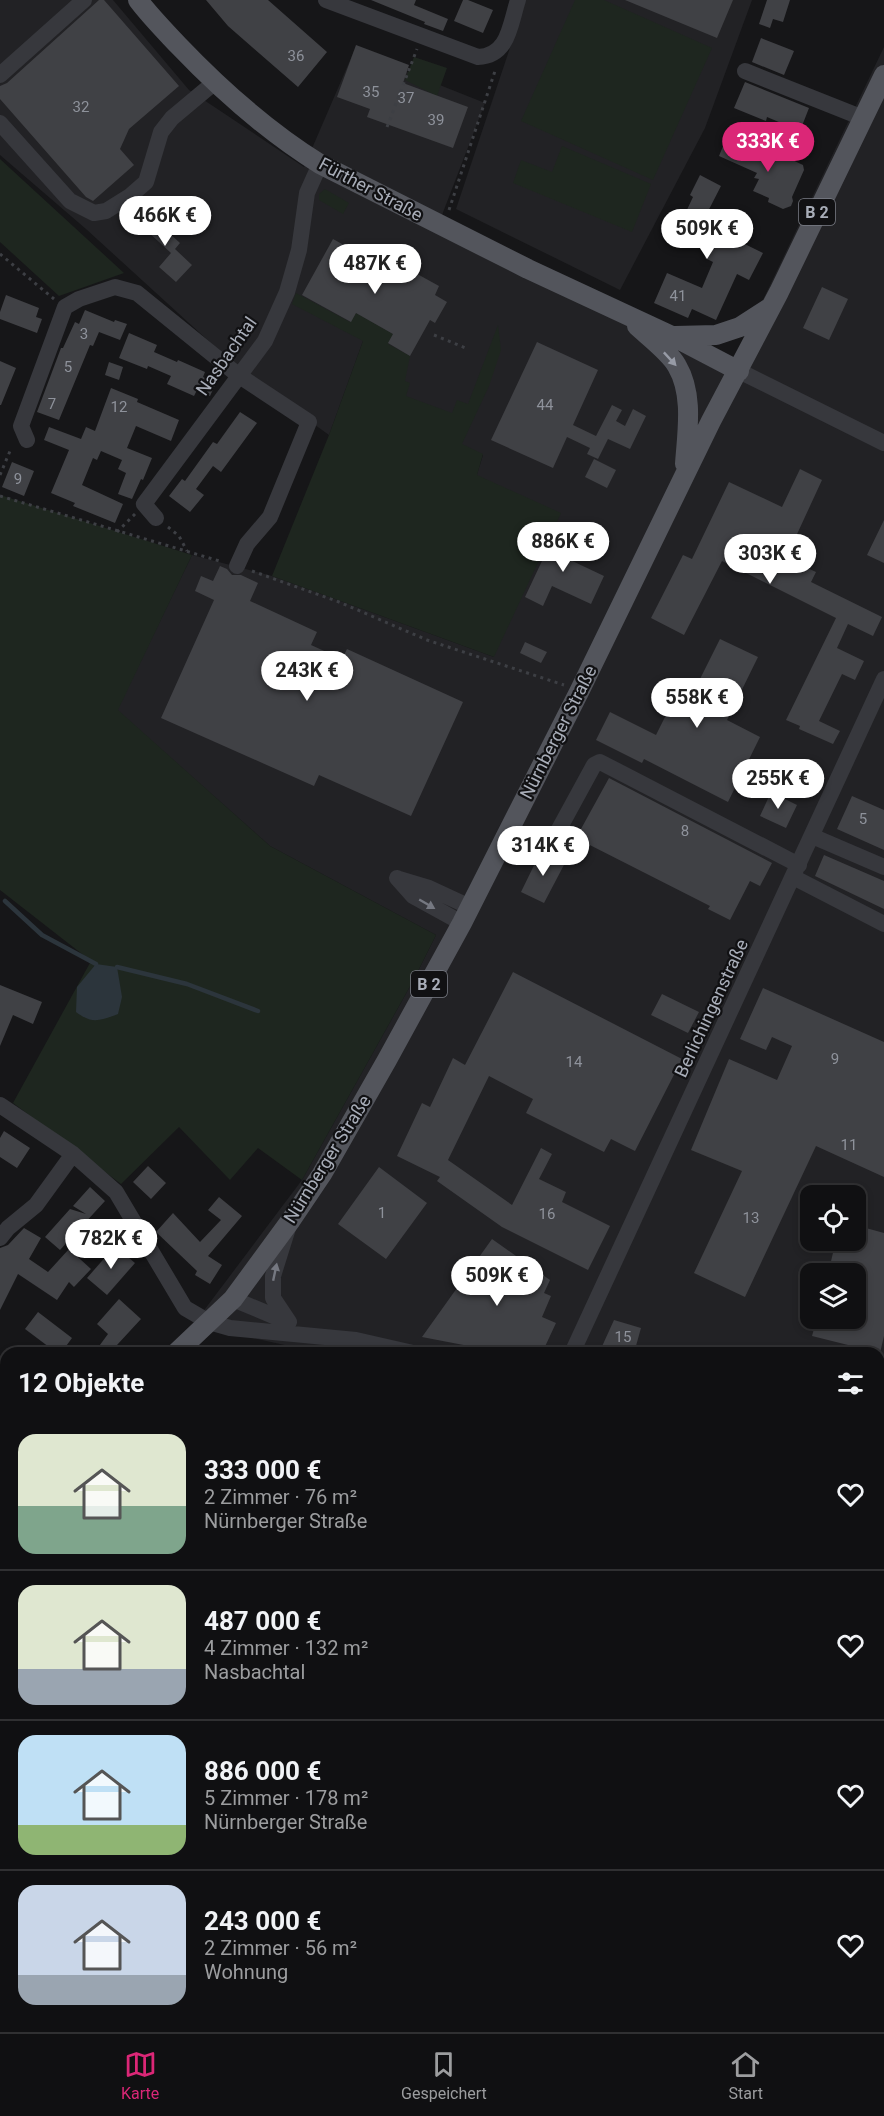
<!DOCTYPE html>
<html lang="de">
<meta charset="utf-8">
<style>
:root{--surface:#101012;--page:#1e1e20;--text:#f1f3f6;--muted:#9c9d9f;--line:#303032;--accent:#db2777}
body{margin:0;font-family:Roboto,sans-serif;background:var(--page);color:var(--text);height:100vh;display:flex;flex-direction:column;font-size:22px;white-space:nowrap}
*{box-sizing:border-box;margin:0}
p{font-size:20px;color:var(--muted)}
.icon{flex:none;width:33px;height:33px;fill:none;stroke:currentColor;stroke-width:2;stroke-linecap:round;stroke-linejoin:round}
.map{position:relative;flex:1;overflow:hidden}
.details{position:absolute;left:0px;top:1347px;width:885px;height:686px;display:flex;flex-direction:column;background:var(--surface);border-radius:18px 18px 0 0;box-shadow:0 3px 9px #0003,0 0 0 2px var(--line)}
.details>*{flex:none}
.controls{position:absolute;left:800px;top:1185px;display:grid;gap:12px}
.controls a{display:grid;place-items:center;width:66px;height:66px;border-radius:12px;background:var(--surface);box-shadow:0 3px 9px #0003,0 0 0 2px var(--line);font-size:30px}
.price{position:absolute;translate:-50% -51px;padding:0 14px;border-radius:21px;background:#fff;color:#222;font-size:20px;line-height:39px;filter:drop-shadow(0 2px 3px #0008)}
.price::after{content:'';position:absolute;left:50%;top:36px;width:18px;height:14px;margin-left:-9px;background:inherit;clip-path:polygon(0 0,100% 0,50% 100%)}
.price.on{background:var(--accent);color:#fff}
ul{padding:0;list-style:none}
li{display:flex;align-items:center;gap:18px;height:150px;padding:0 18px}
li+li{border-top:2px solid var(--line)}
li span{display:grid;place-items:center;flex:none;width:168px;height:120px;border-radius:18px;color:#555}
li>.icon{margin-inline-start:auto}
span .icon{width:72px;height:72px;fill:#fffc;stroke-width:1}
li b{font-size:26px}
h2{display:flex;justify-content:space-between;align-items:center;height:72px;padding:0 18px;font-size:26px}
.tabs{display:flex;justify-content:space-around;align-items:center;height:84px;border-top:2px solid var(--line);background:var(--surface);font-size:16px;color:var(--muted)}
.tabs a{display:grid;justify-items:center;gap:3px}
.tabs .on{color:var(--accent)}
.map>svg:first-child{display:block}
</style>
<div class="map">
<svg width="884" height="2032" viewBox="0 0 884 2032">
<rect width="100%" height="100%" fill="#161618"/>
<path fill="#222225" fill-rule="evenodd" d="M0,0H113L189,90L304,167L354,51L485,103L437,228L727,375L884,47V1840L879,1838V1353H321L193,1325L302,1180L413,981L436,935L270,846L117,710L192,555L272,576L494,657L477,474L483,455L396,418L363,341L329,435L247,376L86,229L0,155ZM810,1196H855V1240H810ZM810,1274H855V1318H810Z
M526,0H752L705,128L620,290L456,209Z"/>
<path fill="#1e261f" d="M575,0H604L712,48L653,180L521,121Z
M414,57L447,68L437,96L405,80Z
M562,146L651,184L632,232L513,183L521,160L552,172Z
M0,159L124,273L59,296L0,242Z
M325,189L349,203L343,214L319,200V194Z
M296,293L350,322L356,313L393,334L388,344L410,356L405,381L410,383L406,396L452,413L457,400L468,404L498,325L501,350L489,386L462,444L483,454L477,475L561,513L494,657L272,576L329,435L363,341L292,304Z
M0,495L192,555L118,710L270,846L436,935L413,981L302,1180L258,1148L230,1180L179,1127L121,1184L13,1103L91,961L0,890Z"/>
<path fill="#2c353c" d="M96,964L117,967L122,997L118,1014C99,1021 92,1024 76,1012L77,987Z"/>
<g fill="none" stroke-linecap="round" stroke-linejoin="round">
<path stroke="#2c353c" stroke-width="4.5" d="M5,901L42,935L96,964
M117,967L187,984L258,1011"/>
</g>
<path fill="#404145" d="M99,0H104L179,86L129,129L120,149L134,165L93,201L86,197L0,99V86L7,83Z
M206,0H268L327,52L298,87L228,26Z
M371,0H416L414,5L448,19L443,31L424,24L425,22Z
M463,0H468L493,10L483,33L454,21Z
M625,0H733L717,38Z
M767,0H790L783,22L773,19L770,28L759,24Z
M761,38L794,51L784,75L752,62Z
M356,45L409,65L403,83L468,107L453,148L367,117L370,109L337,97Z
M745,82L809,108L800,131L767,117L766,121L734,108Z
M726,139L744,147L742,152L766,162L771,150L803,165L804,170L792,197L793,201L791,206L783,209L768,202L769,198L753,191L759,179L754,178L757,173L719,156Z
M700,175L721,186L702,223L763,253L749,280L737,274L716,320L692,309L688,318L654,303L667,273L702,288L713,262L705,258L710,249L676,233L693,197L690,195Z
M143,209L180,243L175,249L192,265L176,282L159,267L171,253L134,219Z
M333,239L405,279L410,270L439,286L435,295L447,302L435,323L430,320L410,356L388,343L393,334L356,313L351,322L302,295Z
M822,287L848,299L829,340L803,328Z
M6,295L39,308L36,317L42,319L37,333L0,319V312Z
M85,310L114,322L115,320L127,324L120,340L99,332L93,346L90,345L59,420L37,412L61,348H63L75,322L79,324Z
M129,333L157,345L154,352L177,362L178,360L205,372L203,377L216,383L210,396L197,390L194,396L167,384L171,376L148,366L147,369L119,358Z
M537,342L598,370L573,425L596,436L612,405L622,410L616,421L625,426L633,409L646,416L630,449L608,439L598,459L587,454L590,448L567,437L553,468L491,440Z
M0,361L16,368L1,405H0Z
M109,362L123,367L119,380L105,375Z
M111,388L138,399L137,402L179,420L171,441L136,426L127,448L152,458L143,480L141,479L132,499L118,494L126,473L118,469L122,460L101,451L97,460L93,458L82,485L123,504L115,523L73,506L75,503L51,493L69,450L44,440L49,427L81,439L86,427L95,431Z
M240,412L257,423L221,472L213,466L196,489L204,495L190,512L169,496L182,479L185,481L213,442L217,444Z
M594,459L616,470L607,488L585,477Z
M12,462L34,471L24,496L2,487Z
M800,469L822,480L786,558L816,572L811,582L882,617L873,636L848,624L837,648L864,661L855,680L842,674L819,721L840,731L833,744L799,729L800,726L786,720L836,618L722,561L684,635L651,618L683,555L692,559L729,482L782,507Z
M884,520V563L867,555Z
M558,527L576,535L566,558L604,576L591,604L552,586L543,606L525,597Z
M220,566L227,569L232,575H241L258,583L250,601L317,632L311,645L342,659L347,649L463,702L411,816L319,775L314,786L161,718L214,600L195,591L201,576L213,581Z
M720,639L758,657L727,720L760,737L728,802L644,759L642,763L596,740L610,712L656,735L676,695L689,701Z
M525,642L547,652L541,663L520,653Z
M609,778L772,863L760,886L750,881L730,920L708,909L710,906L576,838Z
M771,792L797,805L786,828L760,816Z
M852,796L884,810V850L837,829Z
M541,851L565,863L544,903L521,892Z
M824,855L884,881V909L815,876Z
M513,972L682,1059L635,1151L611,1139L604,1152L526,1113L533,1099L489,1076L448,1160L512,1205L541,1148L552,1154L539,1179L566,1192L562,1202L610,1226L588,1270L502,1227L437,1181L440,1177L397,1156L422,1103L430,1107L453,1058L465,1065Z
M0,985L42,1002L33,1024L13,1015L0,1046Z
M763,988L884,1042V1177L816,1146L745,1297L694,1273L742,1171L691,1150L729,1059L777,1080L792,1046L772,1037L766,1050L740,1039Z
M662,994L699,1012L688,1033L651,1015Z
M4,1131L30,1148L17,1168L0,1157V1138Z
M148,1166L166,1183L151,1199L133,1182Z
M379,1167L427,1203L386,1259L338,1224Z
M90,1187L105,1201L60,1250L45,1237L70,1209L86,1214L73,1206Z
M219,1197L242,1216L208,1256L222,1265L210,1284L195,1275L197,1271L156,1232L173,1213L200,1242L221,1220L208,1210Z
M855,1225L884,1233V1336L880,1353L812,1336L817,1318H855V1274H828L836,1240H855Z
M24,1228L41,1238L29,1259L48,1272L69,1249L91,1269L74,1287L69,1282L57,1300L18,1274L0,1310V1248L8,1245Z
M492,1239L550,1280L544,1293L551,1296L542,1317L556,1323L542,1353H505L422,1337Z
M115,1246L135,1263L107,1295L87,1278Z
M119,1299L141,1319L117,1345L127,1353H94L108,1334L97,1324Z
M38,1312L72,1338L61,1353H57L25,1329Z
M614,1320L641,1328L634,1353H599Z"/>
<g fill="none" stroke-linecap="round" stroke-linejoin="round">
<path stroke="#3d3f44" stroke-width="3" stroke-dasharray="3 4.5" stroke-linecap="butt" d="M387,127L417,49
M449,210L496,68
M0,254L54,299
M434,335L468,349
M0,475L10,451
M0,496L223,562
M168,527L179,536L187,551
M117,532L135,514
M252,571L339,602L427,640L564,685
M495,2026L501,2032
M64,2032L65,2026"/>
<path stroke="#37383d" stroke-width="16" d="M326,0L478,57C509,56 510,24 518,0
M745,71L863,118
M0,75L84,0
M0,123L70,201L94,213L106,211L130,196L146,182L161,132L172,118L215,82
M739,371L884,443
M27,440L21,426L65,307L79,299L115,287L137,293L238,375L309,422L270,517L247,544L237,566
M156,518L144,504L265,341L287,292L299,250L307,193L320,164
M812,836L884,867
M552,842L594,765L600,762L799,865
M793,877L884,924
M397,878L413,896L462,923
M399,879L429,888L470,907
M0,1105L73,1154L116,1192L185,1308L209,1322L230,1328L356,1340L413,1353
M288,1228L273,1276V1298L289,1322
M0,1238L8,1228L36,1205L73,1154
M233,1299L288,1322
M572,1353L884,679
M879,1393L884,1394
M879,1473L884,1474"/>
<path stroke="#53555c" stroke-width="20" d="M138,0C150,16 164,30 178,45C221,90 267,131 320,164L528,269L672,336L739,371
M637,326C649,337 670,353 677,366C694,395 687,433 685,464
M675,336L716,335L740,327L771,307
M176,1353L233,1299L291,1220L322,1174L387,1060L462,923L580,690L711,421L779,292L884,75
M0,1571L6,1562"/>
</g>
<defs><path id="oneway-solid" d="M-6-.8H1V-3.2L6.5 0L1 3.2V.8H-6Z" transform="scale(1.5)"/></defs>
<use fill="#979ba6" href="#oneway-solid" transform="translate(670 359) rotate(47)"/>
<g fill="#757881">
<use href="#oneway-solid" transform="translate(427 904) rotate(30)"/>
<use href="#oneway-solid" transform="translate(275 1272) rotate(-78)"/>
</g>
<g text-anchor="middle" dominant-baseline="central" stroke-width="4.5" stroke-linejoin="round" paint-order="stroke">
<g font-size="15" fill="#8e929b">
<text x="296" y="56">36</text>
<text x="371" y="92">35</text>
<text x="406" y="98">37</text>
<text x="81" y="107">32</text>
<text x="436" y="120">39</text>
<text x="678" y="296">41</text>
<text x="84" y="334">3</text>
<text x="68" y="367">5</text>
<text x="52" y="404">7</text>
<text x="545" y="405">44</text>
<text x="119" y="407">12</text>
<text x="18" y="479">9</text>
<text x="863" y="819">5</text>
<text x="685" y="831">8</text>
<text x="835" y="1059">9</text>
<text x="574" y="1062">14</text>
<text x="849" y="1145">11</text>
<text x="382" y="1213">1</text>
<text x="547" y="1214">16</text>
<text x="751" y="1218">13</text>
<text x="623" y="1337">15</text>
</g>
<g fill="#111113" stroke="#7b7e86" stroke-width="1.5">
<rect x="799" y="199" width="36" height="26" rx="4.5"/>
<rect x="411" y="971" width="36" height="26" rx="4.5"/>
</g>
<g font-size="16" font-weight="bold" fill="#a8adb8">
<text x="817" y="212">B 2</text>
<text x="429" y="984">B 2</text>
</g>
<g font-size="18" fill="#a8adb8" stroke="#111113">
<text transform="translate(371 189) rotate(28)">Fürther Straße</text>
<text transform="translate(226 356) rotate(-55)">Nasbachtal</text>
<text transform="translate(558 732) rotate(-63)">Nürnberger Straße</text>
<text transform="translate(711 1008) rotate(-65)">Berlichingenstraße</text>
<text transform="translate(327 1159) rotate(-58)">Nürnberger Straße</text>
</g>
</g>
</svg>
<div class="controls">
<a><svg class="icon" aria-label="locate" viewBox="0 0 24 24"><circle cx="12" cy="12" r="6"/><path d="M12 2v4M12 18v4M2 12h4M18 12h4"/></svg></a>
<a><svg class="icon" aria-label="layers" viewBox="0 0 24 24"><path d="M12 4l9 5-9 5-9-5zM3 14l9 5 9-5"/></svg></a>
</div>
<b class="price on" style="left:768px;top:173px">333K €</b>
<b class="price" style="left:165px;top:247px">466K €</b>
<b class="price" style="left:707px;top:260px">509K €</b>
<b class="price" style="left:375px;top:295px">487K €</b>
<b class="price" style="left:563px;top:573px">886K €</b>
<b class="price" style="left:770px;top:585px">303K €</b>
<b class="price" style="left:307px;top:702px">243K €</b>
<b class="price" style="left:697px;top:729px">558K €</b>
<b class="price" style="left:778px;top:810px">255K €</b>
<b class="price" style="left:543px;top:877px">314K €</b>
<b class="price" style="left:111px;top:1270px">782K €</b>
<b class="price" style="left:497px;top:1307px">509K €</b>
<section class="details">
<h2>12 Objekte<svg class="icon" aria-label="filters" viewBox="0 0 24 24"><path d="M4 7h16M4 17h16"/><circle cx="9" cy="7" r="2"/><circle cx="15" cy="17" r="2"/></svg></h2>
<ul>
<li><span style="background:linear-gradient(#dfe7d0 60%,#7fa58c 0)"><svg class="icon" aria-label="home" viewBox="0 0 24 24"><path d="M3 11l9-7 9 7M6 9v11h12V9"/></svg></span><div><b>333 000 €</b><p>2 Zimmer · 76 m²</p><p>Nürnberger Straße</p></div><svg class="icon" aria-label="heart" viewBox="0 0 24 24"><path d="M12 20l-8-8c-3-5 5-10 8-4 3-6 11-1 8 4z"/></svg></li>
<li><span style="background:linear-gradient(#dfe7d0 70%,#9aa5b1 0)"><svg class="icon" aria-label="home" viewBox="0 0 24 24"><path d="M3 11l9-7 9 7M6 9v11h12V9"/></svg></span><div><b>487 000 €</b><p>4 Zimmer · 132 m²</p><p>Nasbachtal</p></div><svg class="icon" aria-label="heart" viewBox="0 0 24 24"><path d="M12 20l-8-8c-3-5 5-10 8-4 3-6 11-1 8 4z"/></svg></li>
<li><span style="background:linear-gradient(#bfe0f5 75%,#8fb573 0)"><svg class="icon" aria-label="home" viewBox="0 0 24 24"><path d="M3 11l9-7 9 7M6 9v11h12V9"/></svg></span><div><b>886 000 €</b><p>5 Zimmer · 178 m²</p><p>Nürnberger Straße</p></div><svg class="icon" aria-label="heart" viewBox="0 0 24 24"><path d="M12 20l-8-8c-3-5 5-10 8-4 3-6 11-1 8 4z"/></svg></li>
<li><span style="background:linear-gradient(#c9d6e8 75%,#9aa5b1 0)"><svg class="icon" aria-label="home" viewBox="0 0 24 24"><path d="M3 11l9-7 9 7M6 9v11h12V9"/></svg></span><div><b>243 000 €</b><p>2 Zimmer · 56 m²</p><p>Wohnung</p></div><svg class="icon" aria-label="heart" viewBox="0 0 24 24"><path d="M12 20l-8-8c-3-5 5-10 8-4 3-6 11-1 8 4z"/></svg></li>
</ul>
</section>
</div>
<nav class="tabs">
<a class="on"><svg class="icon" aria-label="map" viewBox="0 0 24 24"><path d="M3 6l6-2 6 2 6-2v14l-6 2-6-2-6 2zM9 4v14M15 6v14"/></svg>Karte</a>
<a><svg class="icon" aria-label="saved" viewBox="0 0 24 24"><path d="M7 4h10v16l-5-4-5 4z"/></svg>Gespeichert</a>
<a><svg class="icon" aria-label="home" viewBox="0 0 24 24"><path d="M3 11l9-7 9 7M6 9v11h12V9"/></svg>Start</a>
</nav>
